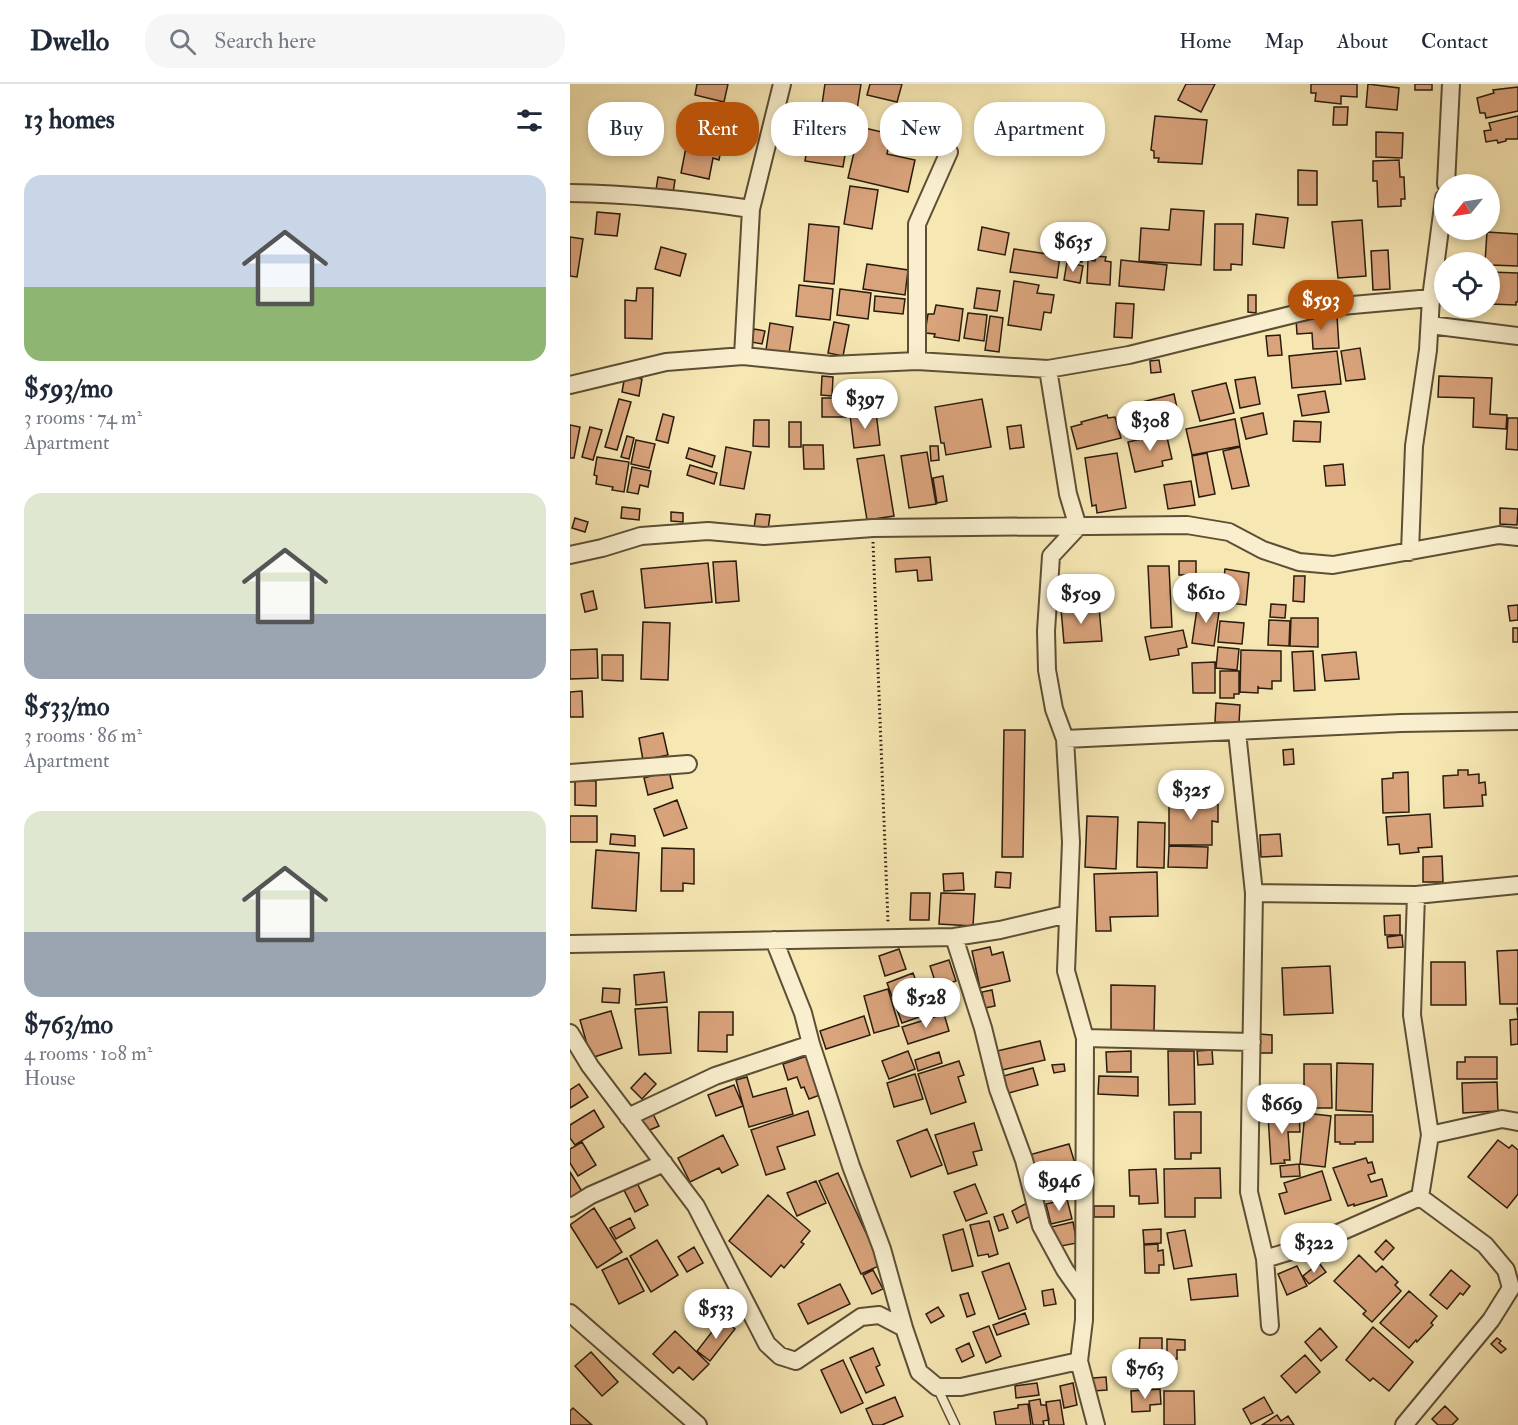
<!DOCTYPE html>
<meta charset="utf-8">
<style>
:root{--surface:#fff;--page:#f6f6f7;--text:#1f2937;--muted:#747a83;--line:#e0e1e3;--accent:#b45309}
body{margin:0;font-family:"IM FELL Double Pica",serif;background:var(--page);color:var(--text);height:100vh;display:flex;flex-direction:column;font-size:22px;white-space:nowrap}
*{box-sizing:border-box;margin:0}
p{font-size:20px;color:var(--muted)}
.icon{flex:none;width:33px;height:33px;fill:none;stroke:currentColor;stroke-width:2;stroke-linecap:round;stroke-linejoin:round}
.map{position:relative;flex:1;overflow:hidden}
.details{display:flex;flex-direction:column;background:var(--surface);width:570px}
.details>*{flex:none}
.hud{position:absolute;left:18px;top:18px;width:570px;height:54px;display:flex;gap:12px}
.needle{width:39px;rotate:240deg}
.tools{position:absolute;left:864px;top:90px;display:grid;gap:12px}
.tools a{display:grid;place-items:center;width:66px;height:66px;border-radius:50%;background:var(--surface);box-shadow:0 3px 9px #0003;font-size:30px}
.price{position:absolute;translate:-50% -51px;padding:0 14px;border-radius:21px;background:#fff;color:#222;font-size:20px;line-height:39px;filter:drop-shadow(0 2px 3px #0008)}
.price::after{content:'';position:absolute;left:50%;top:36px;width:18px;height:14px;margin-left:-9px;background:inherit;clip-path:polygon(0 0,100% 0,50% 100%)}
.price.on{background:var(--accent);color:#fff}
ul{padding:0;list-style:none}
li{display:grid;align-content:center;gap:12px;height:318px;padding:0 24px}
li span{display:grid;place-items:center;height:186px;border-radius:18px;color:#555}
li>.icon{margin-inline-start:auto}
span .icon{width:108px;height:108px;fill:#fffc;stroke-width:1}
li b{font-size:26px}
h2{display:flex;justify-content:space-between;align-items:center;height:72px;padding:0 24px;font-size:26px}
.tag{padding:0 21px;border-radius:24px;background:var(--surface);box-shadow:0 3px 9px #0003;font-size:21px;line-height:54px}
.tag.on{background:var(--accent);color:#fff}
header{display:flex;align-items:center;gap:36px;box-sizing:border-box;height:84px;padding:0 30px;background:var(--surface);border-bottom:2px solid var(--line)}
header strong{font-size:28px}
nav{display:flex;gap:33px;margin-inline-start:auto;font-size:21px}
.search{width:420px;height:54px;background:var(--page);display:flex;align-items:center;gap:15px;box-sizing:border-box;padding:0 21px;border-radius:24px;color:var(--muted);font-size:22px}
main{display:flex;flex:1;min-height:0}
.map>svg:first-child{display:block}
</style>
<header>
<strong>Dwello</strong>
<div class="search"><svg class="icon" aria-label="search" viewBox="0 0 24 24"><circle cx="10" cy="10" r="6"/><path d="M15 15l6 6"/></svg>Search here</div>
<nav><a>Home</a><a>Map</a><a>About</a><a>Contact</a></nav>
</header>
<main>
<section class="details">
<h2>13 homes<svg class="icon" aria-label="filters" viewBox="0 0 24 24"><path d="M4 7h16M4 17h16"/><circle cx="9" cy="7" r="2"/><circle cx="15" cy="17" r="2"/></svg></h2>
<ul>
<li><span style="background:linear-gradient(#c9d6e8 60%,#8fb573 0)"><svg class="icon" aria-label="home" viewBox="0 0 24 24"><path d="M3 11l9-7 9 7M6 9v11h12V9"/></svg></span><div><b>$593/mo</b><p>3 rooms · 74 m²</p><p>Apartment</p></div></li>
<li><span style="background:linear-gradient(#dfe7d0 65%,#9aa5b1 0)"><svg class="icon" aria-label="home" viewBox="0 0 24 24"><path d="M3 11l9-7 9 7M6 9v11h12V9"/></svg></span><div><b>$533/mo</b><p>3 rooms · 86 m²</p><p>Apartment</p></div></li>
<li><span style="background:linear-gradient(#dfe7d0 65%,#9aa5b1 0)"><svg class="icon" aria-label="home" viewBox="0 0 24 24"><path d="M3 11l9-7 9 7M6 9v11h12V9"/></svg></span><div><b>$763/mo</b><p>4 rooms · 108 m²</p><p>House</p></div></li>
</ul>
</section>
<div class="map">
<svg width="948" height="1341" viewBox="0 0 948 1341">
<rect width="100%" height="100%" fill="#f6e7b3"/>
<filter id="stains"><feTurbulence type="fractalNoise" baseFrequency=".00333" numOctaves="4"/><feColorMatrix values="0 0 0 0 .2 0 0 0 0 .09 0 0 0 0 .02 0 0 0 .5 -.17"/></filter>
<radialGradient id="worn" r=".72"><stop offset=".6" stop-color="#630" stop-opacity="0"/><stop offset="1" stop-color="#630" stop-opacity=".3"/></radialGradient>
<path fill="#d9a37c" stroke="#2a1c0d" stroke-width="1.5" d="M127,0H158L154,18L125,11Z
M255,0H291L286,32L277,31L276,37L258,34L259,28L251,27Z
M300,0H332L327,18L297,11Z
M616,0H645L631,28L608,16Z
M741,0H787V13L771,12V20L745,17L746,9H741Z
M798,0L829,4L827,26L796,23Z
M845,0H862V6H845Z
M948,3V27L916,34L915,29H910L907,14L924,9L923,6Z
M764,23H778L777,41H763Z
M585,32L637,36L632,80L588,78L589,74H584V67L581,66Z
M948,32V55H936V57L928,59L927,56L916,58L914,47L921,46L919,39Z
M42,34L57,40L50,61L35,56Z
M241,42L279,48L273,83L235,77Z
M120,43L154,50L149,76L143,74L139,95L111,89Z
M290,43L321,50L317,70L345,76L338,108L278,94Z
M806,48L833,49L832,74L806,73Z
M829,76L830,93H834L835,115H831V122L808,123L807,97H803V77Z
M728,86L747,87V121H728Z
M88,93L105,96L103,109L86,106Z
M280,102L308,106L302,145L274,140Z
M601,125L634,127L631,181L569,177L571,144L599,146Z
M27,128L50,130L47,152L25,150Z
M686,130L718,134L714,164L683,160Z
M792,136L796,192L768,194L762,138Z
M239,140L269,143L264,200L234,197Z
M645,140H673L672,181L661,180V186H644Z
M412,143L439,149L435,171L408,166Z
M501,144L517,147L512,178L496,175Z
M917,148L948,150V182L920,181V178H915Z
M0,153L13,155L7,193L0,192Z
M91,163L116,170L110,192L85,185Z
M444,165L490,172L487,194L440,188Z
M818,166L820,205L803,206L801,167Z
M526,172L536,173L535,177L541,178L540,201L517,199L518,176L525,177Z
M551,176L597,181L594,206L549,202Z
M497,178L513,182L510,199L494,196Z
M297,180L338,186L335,211L293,205Z
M920,188L948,189V218H946V221L920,220Z
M444,197L469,201L467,209L484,211L481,229L474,228L471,246L438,241Z
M229,201L263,205L260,236L226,232Z
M67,204H83L82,255L55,254V216L66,217Z
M407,204L430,207L427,227L404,224Z
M270,205L301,209L298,235L267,231Z
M678,211H686V229L678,228Z
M305,212L335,215L333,230L304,227Z
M546,219L564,220L562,254L544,253Z
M366,221L393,225L389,257L364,253L365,250L355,249L358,230H364Z
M398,229L417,231L414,257L394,254Z
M420,232L433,234L429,268L415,266Z
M767,232L769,264L743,265L742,249L727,250L726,235Z
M264,238L279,241L273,272L258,269Z
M200,239L223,243L219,270L196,266Z
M184,245L195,247L192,260L181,258Z
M710,251L712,271L698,272L696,252Z
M790,264L795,295L776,297L771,267Z
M767,267L771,300L722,304L719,272Z
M589,276L591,288L581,289L580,277Z
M55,291L72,295L69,312L52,308Z
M252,292L263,293L262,312L251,311Z
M869,292L922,294L920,330L937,331L936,345L903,343L904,314L868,313Z
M685,293L690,320L670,324L665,296Z
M656,299L664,329L630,337L622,307Z
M755,307L759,328L732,332L728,311Z
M604,310L610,338L574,346L568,319Z
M252,314H276V333H252Z
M49,315L61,318L47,366L35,363Z
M412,315L421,363L376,371L374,359H371L365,323Z
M306,328L310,361L284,364L280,331Z
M693,329L697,350L676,355L671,334Z
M93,330L104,333L98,359L86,356Z
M537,331L538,334L545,333L551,354L507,365L501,343L512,340L511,338Z
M938,334H948V366L936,365Z
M665,335L670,362L622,371L616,345Z
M184,336H199V363L183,362Z
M724,337L751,338L750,358L723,357Z
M219,338H231V363H219Z
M0,341L10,343L4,374H0Z
M451,341L454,363L440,365L437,343Z
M20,343L32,346L23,376L12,373Z
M596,349L602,375L592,377L593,382L565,388L558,358Z
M57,352L64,354L59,375L51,373Z
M66,356L85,360L79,384L61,380Z
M233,361H253L254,385H234Z
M360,362H368L369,376L361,377Z
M156,363L181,368L174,405L150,401Z
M670,363L679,402L662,405L653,367Z
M119,364L145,372L142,383L116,374Z
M357,368L366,420L339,424L331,372Z
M547,369L556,424L527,429L526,421L522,422L515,374Z
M637,369L645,410L629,413L622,372Z
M314,371L324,432L297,436L287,375Z
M27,373L59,378L54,408L42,406L43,403L26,400L27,392L24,391Z
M773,380L775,401L756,402L754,382Z
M120,381L147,389L144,400L117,391Z
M62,383L81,387L78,403L70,401L68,410L57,408Z
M373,392L377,417L367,419L363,394Z
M621,397L625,421L598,425L594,401Z
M52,423L70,425L69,436L51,434Z
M930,424L948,425L947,441L930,440Z
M101,428L113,429V438L101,437Z
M186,430L200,431L198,446L184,444Z
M5,434L18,438L15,448L2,444Z
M360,473L362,496L348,497L347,486L326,488L325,475Z
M166,477L169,517L146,519L143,478Z
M609,477H626V491H609Z
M138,479L142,518L75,524L71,485Z
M578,482H599L602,543L581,544Z
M655,485L679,489L676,521L651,518Z
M724,492H735L734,518L723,517Z
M611,497L625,498L624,508L610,507Z
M23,507L27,525L15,528L11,510Z
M628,518L650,521L644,562L622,559Z
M701,520L716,521L715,534L700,533Z
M948,521V536L940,537L938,522Z
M529,523L532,557L494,559L491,525Z
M721,534H748V563L720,562Z
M699,536L720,537L719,562L698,561Z
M650,537L674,539L672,560L648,558Z
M73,538L100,539L98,596L71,595Z
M943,544H948V558H943Z
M613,546L617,563L608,565L609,571L580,576L575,553Z
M648,563L669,565L667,586L646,584Z
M27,565L28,594L0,595V566Z
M671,566L711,567V597H702V605L689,604L688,602V609L670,608Z
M743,567L745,606L724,607L722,568Z
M786,568L789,595L755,597L752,571Z
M32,571H53V597L32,596Z
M645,578V609H623L622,579Z
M650,587H669V610H664V614H650Z
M12,607L13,633H0V608Z
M646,619L670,621L669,639L645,638Z
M434,646H455L453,773H432Z
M93,649L98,671L73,676L69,654Z
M723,665L724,680L714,681L713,666Z
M888,686H898V691L909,690V699L915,698L916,711H912L913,722L874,724L873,692L888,691Z
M99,687L103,704L78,711L74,694Z
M838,688L839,728L813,729L812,695L823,694V689Z
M5,696L26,697V722L5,721Z
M615,706H629V720H648V738L642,737V761H599V715H615Z
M107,716L117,744L94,752L84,725Z
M860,730L862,763L848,764L849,768L830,770L829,760L818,761L816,733Z
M0,732H27V758H0Z
M517,732L548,733L546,785L515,783Z
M568,738L595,739L594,784L567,783Z
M41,750L65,752V762L40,760Z
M710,750L712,772L691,773L690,751Z
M599,762L638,763L637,784L598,783Z
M92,764L124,765V800L113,799V807H91Z
M26,766L69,769L66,827L22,824Z
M872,772L873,798H853V773Z
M426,788L441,789L440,804L425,803Z
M587,788L588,832L540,833L541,847H526L524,790Z
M393,789L394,806L374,807L373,790Z
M341,809H360L359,836H340Z
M371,809L405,810L403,842L369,840Z
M830,831V851H815L814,832Z
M832,851L833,863L818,864L817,853Z
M420,863L422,871L433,868L440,897L410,904L402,867Z
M329,865L336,885L315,892L309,872Z
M948,866V920H930L927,867Z
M379,876L386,897L367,903L360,882Z
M861,878H895L896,921H861Z
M760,882L763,929L714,931L712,884Z
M94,888L97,918L66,921L64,891Z
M343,889L352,912L355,911L361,929L332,939L317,899Z
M541,901L585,902L584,947L541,946Z
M33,904L50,905L49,919L32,918Z
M318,905L329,942L304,949L294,912Z
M422,906L425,922L415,924L412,908Z
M97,923L101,969L69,971L65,925Z
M947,924H948V960L941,961L940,936L948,935Z
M41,927L52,964L21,974L10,936Z
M129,928H163V951H157V968L128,967Z
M374,930L379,947L338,960L332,943Z
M294,932L300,951L256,965L250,947Z
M689,950L702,951V969H688Z
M470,957L475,976L432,986L427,967Z
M642,966L643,980L628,981L627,967Z
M338,967L345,985L319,995L312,977Z
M561,967V988H537L536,968Z
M598,967H624L625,1020L599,1021Z
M369,968L372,979L348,987L345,976Z
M237,972L250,1011L239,1015L234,1003L231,1004L227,993L218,996L213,980Z
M895,973H927V995H887V978H895Z
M389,977L394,991L388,993L396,1018L361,1030L348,990Z
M767,979L803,980L802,1028L766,1026Z
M494,980L495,987L484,989L482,981Z
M734,980H761L762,1024H734Z
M463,984L468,1001L435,1010L430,993Z
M75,989L86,1000L72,1015L61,1004Z
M345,990L353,1015L324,1023L317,999Z
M529,992L568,993V1012L528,1010Z
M177,993L183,1013L216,1004L223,1030L179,1043L166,996Z
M927,998L928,1027L893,1029L892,999Z
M9,1000L18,1013L0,1024V1006Z
M164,1001L173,1022L146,1032L138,1011Z
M24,1026L34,1043L5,1061L0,1054V1041Z
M238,1027L245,1051L207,1063L215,1085L196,1091L181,1046Z
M604,1028H631V1069H621V1075H605Z
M729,1029L730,1048H718L720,1076H714L715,1079L701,1080L698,1031Z
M735,1029L761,1032L755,1083L730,1080Z
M83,1030L89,1042L75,1048L69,1037Z
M765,1031H803V1058H785V1060H770V1058H765Z
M404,1039L412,1066L403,1068L407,1081L378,1090L365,1051Z
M357,1045L372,1081L341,1093L327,1057Z
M153,1051L168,1081L152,1089L149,1084L120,1098L108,1074Z
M928,1056L939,1064L942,1061L948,1066V1110L937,1124L898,1093Z
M12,1058L26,1081L8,1092L0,1079V1065Z
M499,1060L507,1086L486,1092L488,1098L479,1100L477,1095L467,1098L459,1071Z
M796,1074L798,1079L802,1078L805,1089L798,1091L801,1098L812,1095L817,1112L784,1122V1120L778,1122L763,1084Z
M729,1080L730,1092L711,1093L710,1082Z
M650,1084L651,1114H625V1133H595L594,1085Z
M586,1085L588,1119L569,1120V1112H560L559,1086Z
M752,1087L761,1116L715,1130L709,1110L717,1108L714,1099Z
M0,1088L13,1109L0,1117Z
M268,1089L311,1181L291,1190L249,1097Z
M246,1097L256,1119L227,1132L217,1109Z
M67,1099L78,1121L65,1128L54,1106Z
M405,1100L417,1129L396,1137L384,1108Z
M198,1111L240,1147L231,1158L234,1160L214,1184L211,1181L201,1193L159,1157Z
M497,1115L502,1135L481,1140L476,1120Z
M457,1119L463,1131L447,1139L442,1127Z
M524,1122H544V1133H524Z
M24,1124L52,1168L27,1184L0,1141Z
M433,1130L438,1144L429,1147L424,1133Z
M60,1134L65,1144L46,1155L40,1144Z
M419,1137L428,1170L419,1173L418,1170L408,1172L400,1141Z
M503,1138L507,1159L486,1163L481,1143Z
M393,1145L403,1182L382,1187L373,1151Z
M591,1145V1159L574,1160L573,1146Z
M615,1146L622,1182L604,1185L597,1149Z
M87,1156L108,1191L81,1208L60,1172Z
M816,1156L824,1164L813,1176L805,1168Z
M588,1160V1167L593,1166L594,1181H589V1189H575L574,1161Z
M124,1163L133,1179L117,1188L108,1173Z
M789,1171L806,1188L812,1182L828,1198L825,1201L831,1207L802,1238L793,1230L796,1227L764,1197Z
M57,1174L74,1207L49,1220L32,1186Z
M439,1179L456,1225L429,1235L412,1188Z
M749,1179L756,1188L739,1200L733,1192Z
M727,1182L737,1202L717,1211L708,1190Z
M303,1186L313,1205L302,1210L293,1191Z
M881,1186L900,1202L893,1211L890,1209L877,1225L860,1211Z
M666,1190L668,1212L621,1216L618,1195Z
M270,1200L280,1220L238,1240L228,1220Z
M483,1205L486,1220L474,1222L472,1207Z
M839,1207L867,1232L861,1239L863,1241L847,1258L846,1256L839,1264L810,1239Z
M398,1209L405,1230L397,1233L390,1211Z
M368,1223L374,1232L361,1239L356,1230Z
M455,1229L459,1240L427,1251L423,1241Z
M152,1235L165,1245L140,1277L127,1267Z
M419,1242L431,1272L416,1279L403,1248Z
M803,1243L843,1278L819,1307L803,1294L800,1297L776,1276Z
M750,1244L767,1263L751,1277L735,1258Z
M105,1247L139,1280L123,1296L109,1283L103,1289L83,1270Z
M570,1254H592V1272L569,1271Z
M927,1254L931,1257L929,1259L936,1265L931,1269L921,1260Z
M597,1255L615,1256V1266H607V1275H597Z
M399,1259L404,1272L392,1278L386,1265Z
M303,1264L310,1281L306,1283L314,1301L296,1309L280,1274Z
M21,1268L48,1298L32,1312L5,1282Z
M735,1271L750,1288L726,1309L711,1292Z
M559,1274L594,1278L591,1301L566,1298L567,1290L557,1289Z
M273,1276L293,1319L271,1329L251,1286Z
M536,1293L537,1306L523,1307V1294Z
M467,1299L469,1311L446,1314L445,1302Z
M503,1299L507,1321L494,1324L490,1302Z
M590,1305L591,1320L580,1321V1327L562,1328L561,1307Z
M594,1307H624L625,1341H594Z
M325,1313L333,1332L312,1341H303L296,1325Z
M694,1313L703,1329L681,1340L673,1325Z
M470,1315L471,1321H476L479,1336L473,1337L474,1341H463L459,1317Z
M490,1316L494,1341H479L476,1318Z
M458,1320L461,1341H426L424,1328L448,1324V1321Z
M875,1322L888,1335L882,1341H868L862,1335Z
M3,1324L22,1341H0V1327Z
M707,1331L711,1337L718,1332L724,1341H692Z"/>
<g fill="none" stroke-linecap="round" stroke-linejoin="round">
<defs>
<path id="service" d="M367,1303L385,1341"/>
<path id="minor" d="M876,100L881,0
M0,109C61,110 121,116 181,125
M860,241L948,252
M173,272L181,125L212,0
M347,277V140L379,68
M478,285L498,410L508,443L481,472L476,547L477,586L484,625L495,655L501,758L496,887L515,954L514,1236L509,1277L526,1341
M0,301L96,278L173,272L261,281L347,277L478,285L559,271L749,224L861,214
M840,468L844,362L858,266L861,214L874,114
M0,471L32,464L71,452L138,447L194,452L303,444L617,441L659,448L693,466L729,478L763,481L929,451L948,453
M667,648L684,809L679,1108L695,1175L700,1242
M495,655L831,639L948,637
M0,689L118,680
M684,809L846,811L948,801
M384,853L413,944L428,1005L454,1076L471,1142L495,1186L514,1213
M204,856L233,929L241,960L281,1082L312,1165L334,1244
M0,860L384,853L430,846L498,830
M0,949L20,982L126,1122L197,1260L210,1272L226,1277L291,1233L309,1231L334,1244L349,1288L367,1303H391L509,1277
M515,954L682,958
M58,1033L145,992L241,960
M860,1051L932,1035L948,1038
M0,1124L21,1111L94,1079
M695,1175L741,1161L850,1113L860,1051L842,931L846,811
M0,1229L128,1341
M834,1341L921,1236L941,1204L936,1186L915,1161L850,1113"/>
</defs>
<use href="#service" stroke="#5d4f36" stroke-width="11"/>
<use href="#minor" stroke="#5d4f36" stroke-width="20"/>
<path stroke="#2a1c0d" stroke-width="3" stroke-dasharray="1.5 3" stroke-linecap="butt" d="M303,458L318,838"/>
<use href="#service" stroke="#f9efce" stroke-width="8"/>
<use href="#minor" stroke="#f9efce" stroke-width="16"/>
</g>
<rect width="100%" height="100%" filter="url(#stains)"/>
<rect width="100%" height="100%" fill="url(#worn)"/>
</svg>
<div class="tools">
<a><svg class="needle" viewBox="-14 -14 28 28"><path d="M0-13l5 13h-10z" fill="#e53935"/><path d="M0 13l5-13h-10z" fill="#747a83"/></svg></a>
<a><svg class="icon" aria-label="locate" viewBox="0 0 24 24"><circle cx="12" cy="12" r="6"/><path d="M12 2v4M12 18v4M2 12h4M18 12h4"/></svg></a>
</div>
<b class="price" style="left:503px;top:189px">$635</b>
<b class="price on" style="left:751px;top:247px">$593</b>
<b class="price" style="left:295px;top:346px">$397</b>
<b class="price" style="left:580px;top:368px">$308</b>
<b class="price" style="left:636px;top:540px">$610</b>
<b class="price" style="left:511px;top:541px">$509</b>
<b class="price" style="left:621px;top:737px">$325</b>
<b class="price" style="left:356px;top:945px">$528</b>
<b class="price" style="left:712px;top:1051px">$669</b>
<b class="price" style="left:489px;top:1128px">$946</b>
<b class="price" style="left:744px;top:1190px">$322</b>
<b class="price" style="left:146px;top:1256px">$533</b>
<b class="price" style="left:575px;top:1316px">$763</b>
<div class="hud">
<a class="tag">Buy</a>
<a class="tag on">Rent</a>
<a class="tag">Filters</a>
<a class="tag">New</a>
<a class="tag">Apartment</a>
</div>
</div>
</main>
